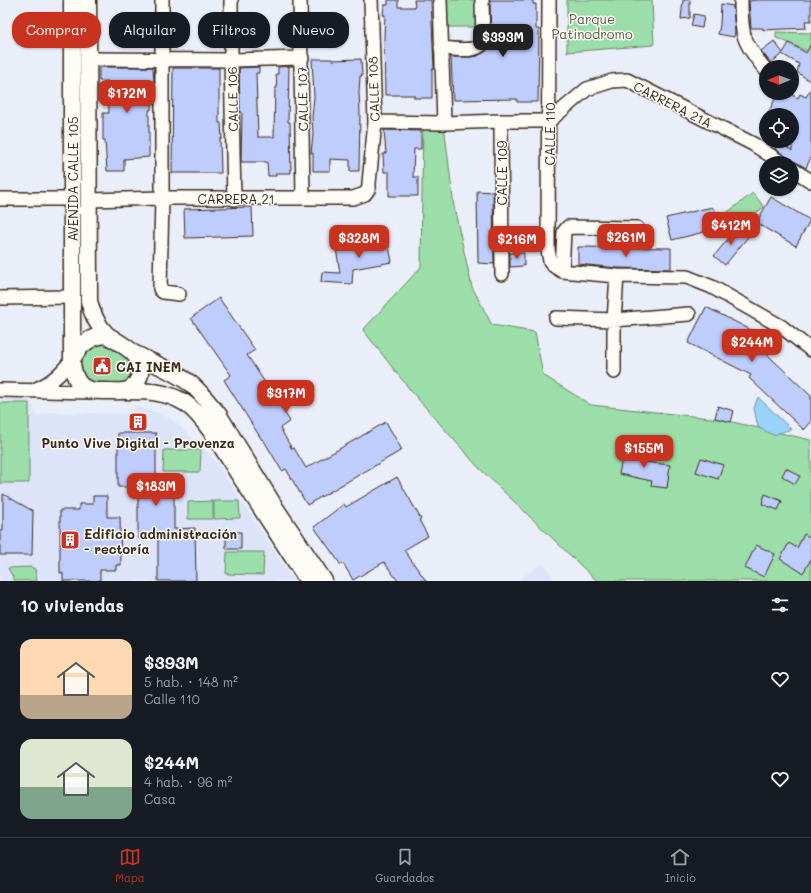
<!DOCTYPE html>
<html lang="es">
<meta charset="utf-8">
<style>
:root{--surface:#171b24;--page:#20242c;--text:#f1f3f6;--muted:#9ea1a6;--line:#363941;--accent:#c8321e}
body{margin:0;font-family:Mali,sans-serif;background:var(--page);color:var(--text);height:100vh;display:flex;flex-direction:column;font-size:15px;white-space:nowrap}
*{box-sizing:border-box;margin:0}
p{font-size:13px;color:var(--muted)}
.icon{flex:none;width:22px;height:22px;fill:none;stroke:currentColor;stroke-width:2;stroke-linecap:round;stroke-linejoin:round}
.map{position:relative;height:581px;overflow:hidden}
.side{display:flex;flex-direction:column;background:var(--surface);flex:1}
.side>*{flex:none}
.banner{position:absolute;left:12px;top:12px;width:400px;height:36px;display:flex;gap:8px}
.needle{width:26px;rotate:269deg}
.buttons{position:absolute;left:759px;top:60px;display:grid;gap:8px}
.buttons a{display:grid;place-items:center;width:40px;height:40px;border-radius:50%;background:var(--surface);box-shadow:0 1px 3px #0004;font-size:20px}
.price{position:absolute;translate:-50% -34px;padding:0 9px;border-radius:8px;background:var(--accent);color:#fff;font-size:13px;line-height:26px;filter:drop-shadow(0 1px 2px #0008)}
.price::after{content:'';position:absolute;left:50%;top:24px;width:12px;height:9px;margin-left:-6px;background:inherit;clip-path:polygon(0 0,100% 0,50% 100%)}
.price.on{background:#222;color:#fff}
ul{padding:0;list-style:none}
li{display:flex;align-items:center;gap:12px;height:100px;padding:0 20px}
li span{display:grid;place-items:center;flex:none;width:112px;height:80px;border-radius:12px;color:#555}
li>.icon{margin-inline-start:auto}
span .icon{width:48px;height:48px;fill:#fffc;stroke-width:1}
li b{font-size:17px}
h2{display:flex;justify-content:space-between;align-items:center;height:48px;padding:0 20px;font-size:17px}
.tag{padding:0 14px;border-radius:16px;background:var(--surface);box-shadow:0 1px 3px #0004;font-size:14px;line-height:36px}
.tag.on{background:var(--accent);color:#fff}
.tabs{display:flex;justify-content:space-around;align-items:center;height:56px;border-top:1px solid var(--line);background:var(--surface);font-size:11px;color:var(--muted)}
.tabs a{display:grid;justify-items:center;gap:2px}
.tabs .on{color:var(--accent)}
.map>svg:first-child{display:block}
</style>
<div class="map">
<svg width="811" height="581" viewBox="0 0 811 581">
<rect width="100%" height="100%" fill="#eaeef9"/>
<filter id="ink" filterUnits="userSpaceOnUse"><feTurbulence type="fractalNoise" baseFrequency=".025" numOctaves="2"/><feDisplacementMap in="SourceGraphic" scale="8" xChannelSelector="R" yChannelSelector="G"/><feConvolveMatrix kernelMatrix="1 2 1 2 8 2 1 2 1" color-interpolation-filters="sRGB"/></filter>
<g filter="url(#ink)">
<path fill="#dde4fa" d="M0,399H30L37,416L49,412L133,414L134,406L160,413L178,424L214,459L294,581H0Z
M543,563L555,581H517Z"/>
<path fill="#9bdea9" stroke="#6b8464" d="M440,0H480L481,27H440Z
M567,0H652L654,45L567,52Z
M776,32L811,33V53C799,48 788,42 776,38Z
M423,119L444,125L454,207L472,287L492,325L535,332L543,375L591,405L719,419L811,440V581H597L478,467L411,391L363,330L421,267Z
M753,193L764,207L736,229L725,214Z
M105,342L129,355L135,374L123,385L93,387L82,378L79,361L89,347Z
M0,403H29V483H0Z
M164,450H201L200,472H163Z
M213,501V519H188V502Z
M214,501H239L240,518L214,519Z
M227,552H264L263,575L226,574Z
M31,567L35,569L37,581H15L8,568Z"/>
<path fill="#99d3f9" stroke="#738fa1" d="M758,397L791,429L773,435L758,427L754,408Z"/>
<path fill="#bfcdfe" stroke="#3b2a1e" d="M388,0H398V7H415L414,0H431L434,69H432V98H414V95H385L384,36L385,15H383L384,5H388Z
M490,0H533V4H536V29H539L538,102H517V99L453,100L451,57H471L478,56L487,50L491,43Z
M683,0H690V18L681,19Z
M757,0H811V21H805L806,28L763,30V28H751L749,1Z
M721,4L733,6L735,32L734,37L718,34L720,25Z
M694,14L704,16L702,28L691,26Z
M774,41L783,53L789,43L806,53L811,44V82L797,72L799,64L782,54L771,63L761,51Z
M312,59H332V60L361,59L362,76H360L359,93L360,112L359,171H350V160L330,159V171H313V153H311L313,135L312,117L314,97Z
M289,66L288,122H290L291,173H276V176H268L267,162H241L242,112H240L239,68L259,67V73H256L258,137H274L275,88H277L276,74H278V67Z
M99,67H153L154,81H152L151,110H149V157L124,159V171H107L105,140H103V113H109L108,81H99Z
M173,68H219V123H221L222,139H220L221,173H172Z
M811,89V157L806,168L796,162H790L787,157L775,149L778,141L792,151V115H767L778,93H788L798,98L800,94L806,97Z
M384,130L421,131V149H414L413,177H418V196H389V172H384L383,154H386Z
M477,191L493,192L494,264L478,263Z
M771,197L810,220L796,246L756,223Z
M252,207L253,236L185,238L184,209Z
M712,207L715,210L720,228L672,240L666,218Z
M737,228L748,237L725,265L714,256Z
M387,236L392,262L353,269L352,284L321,282L322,272L340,273L336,248L368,244L367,239Z
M578,247L671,248V269L617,268L578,264Z
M510,253H524V266L510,267Z
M219,298L255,350L247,355L290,421L280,428L292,449L294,448L306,468L386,422L402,450L307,505L286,469L282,471L263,439L262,440L224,380L231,375L191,318Z
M706,307L759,334L754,342L811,396V422L804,430L749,378L751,375L688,343Z
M110,360L111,371L95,373L94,362Z
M718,406L734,411L731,422L715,418Z
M118,433H156V482L174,481V529L195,528L196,581H158V537L138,538V487H118Z
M624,450L647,455L645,462L670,465L667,488L651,486L652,481L619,474Z
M701,458L723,465L718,479L696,472Z
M786,468L800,476L795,484L782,476Z
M397,477L421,519L419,520L428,536L404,550L426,581H398L384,562L353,580L343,563L341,565L314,527L344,504L346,507Z
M3,494L33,511L32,555H0V530H3Z
M765,494L782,501L778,510L762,504Z
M93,496H107V517H120L121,565H116V570H100V581H63V573H60V510H79V504H93Z
M226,532H241V549H226Z
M804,534L811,538V559L803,573L780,559L789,543L797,548Z
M756,545L775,554L764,577L745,568Z"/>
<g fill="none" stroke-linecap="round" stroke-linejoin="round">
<defs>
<path id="minor" d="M162,0V198L160,289L163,292L179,294
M231,0V60L234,199
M300,0L303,198
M440,0L444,123
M549,0L548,250L550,261L554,266L562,271L617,276L687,277L712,287L782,327L811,350
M741,0C741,35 743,43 766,70
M441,48C452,48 475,54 483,43L482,0
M88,59L231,60L302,58
M501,121L502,274
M375,122L444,123L501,121H549L587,89L612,81L627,80L753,144L782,163
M792,169L811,181
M0,199H72
M89,200L162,198H353L365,194L369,188V183L375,122L371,0
M562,271L564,232L568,227L637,228
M0,298L72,297
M556,318L614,320L617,276
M614,372V320L689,314
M36,389C52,383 63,372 73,358
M0,390L93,392"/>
<path id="major" d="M72,0V363C75,386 84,392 106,391C113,391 122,392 128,390C141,384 145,365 134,354C127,346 116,341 107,335C91,336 80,344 73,358
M88,0L89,301C92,314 97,325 107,335
M135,354C153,363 174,371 191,384C201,392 209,404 218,414L276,509L324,581
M126,391C147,391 166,391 185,403C205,417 225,452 238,473C262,509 285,545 308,581"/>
</defs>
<use href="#minor" stroke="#3b2a1e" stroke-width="16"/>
<use href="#major" stroke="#3b2a1e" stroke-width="19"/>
<use href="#minor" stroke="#fdfcf7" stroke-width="13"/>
<use href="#major" stroke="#fdfcf7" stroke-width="16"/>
</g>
</g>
<defs>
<symbol id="civic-square" viewBox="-11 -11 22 22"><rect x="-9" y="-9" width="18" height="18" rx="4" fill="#c8321e" stroke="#fdfcf7"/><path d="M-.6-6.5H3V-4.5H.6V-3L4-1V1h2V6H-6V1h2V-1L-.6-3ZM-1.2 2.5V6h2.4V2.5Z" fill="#fff"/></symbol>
<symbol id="building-square" viewBox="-11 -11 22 22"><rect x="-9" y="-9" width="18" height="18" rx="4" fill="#c8321e" stroke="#fdfcf7"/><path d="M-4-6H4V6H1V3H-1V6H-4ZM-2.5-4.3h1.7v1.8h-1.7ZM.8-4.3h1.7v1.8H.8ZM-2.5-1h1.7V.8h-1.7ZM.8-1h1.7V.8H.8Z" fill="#fff"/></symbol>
</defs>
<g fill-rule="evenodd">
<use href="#civic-square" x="91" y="355" width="22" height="22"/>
<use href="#building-square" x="127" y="411" width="22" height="22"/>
<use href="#building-square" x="59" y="529" width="22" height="22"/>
</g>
<g text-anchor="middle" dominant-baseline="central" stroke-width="3" stroke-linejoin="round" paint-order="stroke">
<g font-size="13" fill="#535741" stroke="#fdfcf7">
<text x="592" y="18">Parque<tspan x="592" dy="15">Patinodromo</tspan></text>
</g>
<g font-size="13" fill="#3b2a1e" stroke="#fdfcf7">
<text transform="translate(373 89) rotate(-92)">CALLE 108</text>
<text transform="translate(232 99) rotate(-91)">CALLE 106</text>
<text transform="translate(302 99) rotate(-91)">CALLE 107</text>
<text transform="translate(673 104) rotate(27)">CARRERA 21A</text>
<text transform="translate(549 134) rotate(-90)">CALLE 110</text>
<text transform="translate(501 173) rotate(-90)">CALLE 109</text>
<text transform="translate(72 179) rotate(-90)">AVENIDA CALLE 105</text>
<text x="236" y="198">CARRERA 21</text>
</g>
<g font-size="13" font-weight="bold" fill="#3b2a1e" stroke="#fdfcf7" text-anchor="start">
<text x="116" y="366">CAI INEM</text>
<text x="138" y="442" text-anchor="middle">Punto Vive Digital - Provenza</text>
<text x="84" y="533">Edificio administración<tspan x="84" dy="15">- rectoría</tspan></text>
</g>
</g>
</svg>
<div class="buttons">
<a><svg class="needle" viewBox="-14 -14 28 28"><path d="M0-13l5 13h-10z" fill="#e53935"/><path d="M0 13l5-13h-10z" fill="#9ea1a6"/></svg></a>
<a><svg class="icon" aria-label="locate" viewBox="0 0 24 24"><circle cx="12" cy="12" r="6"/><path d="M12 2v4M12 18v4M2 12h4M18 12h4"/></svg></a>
<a><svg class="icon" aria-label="layers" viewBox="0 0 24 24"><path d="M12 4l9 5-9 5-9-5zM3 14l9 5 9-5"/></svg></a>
</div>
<b class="price on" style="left:503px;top:58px">$393M</b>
<b class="price" style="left:127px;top:114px">$172M</b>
<b class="price" style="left:731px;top:246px">$412M</b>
<b class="price" style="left:626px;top:258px">$261M</b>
<b class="price" style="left:359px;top:259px">$328M</b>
<b class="price" style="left:517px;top:260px">$216M</b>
<b class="price" style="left:752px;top:363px">$244M</b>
<b class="price" style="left:286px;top:414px">$317M</b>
<b class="price" style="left:644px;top:469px">$155M</b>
<b class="price" style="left:156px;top:507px">$183M</b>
<div class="banner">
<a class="tag on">Comprar</a>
<a class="tag">Alquilar</a>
<a class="tag">Filtros</a>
<a class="tag">Nuevo</a>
</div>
</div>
<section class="side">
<h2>10 viviendas<svg class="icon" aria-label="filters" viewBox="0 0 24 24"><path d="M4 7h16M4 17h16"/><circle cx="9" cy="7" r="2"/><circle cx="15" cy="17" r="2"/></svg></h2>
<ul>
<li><span style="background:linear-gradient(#ffd9b3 70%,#b9a48a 0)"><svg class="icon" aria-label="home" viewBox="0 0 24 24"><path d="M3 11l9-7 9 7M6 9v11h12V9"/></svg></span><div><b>$393M</b><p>5 hab. · 148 m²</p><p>Calle 110</p></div><svg class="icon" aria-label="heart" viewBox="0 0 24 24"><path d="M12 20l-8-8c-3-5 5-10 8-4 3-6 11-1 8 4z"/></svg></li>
<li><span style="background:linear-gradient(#dfe7d0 60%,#7fa58c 0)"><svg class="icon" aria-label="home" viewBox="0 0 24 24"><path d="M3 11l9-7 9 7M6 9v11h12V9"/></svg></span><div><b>$244M</b><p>4 hab. · 96 m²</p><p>Casa</p></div><svg class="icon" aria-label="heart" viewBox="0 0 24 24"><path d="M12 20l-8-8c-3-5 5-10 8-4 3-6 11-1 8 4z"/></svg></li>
</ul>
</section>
<nav class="tabs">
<a class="on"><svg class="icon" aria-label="map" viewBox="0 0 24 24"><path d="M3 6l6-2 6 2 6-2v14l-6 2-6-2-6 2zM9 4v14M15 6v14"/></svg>Mapa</a>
<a><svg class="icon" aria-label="saved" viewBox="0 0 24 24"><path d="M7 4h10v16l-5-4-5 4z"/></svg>Guardados</a>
<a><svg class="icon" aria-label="home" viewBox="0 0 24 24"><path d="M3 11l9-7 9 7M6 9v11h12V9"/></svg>Inicio</a>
</nav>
